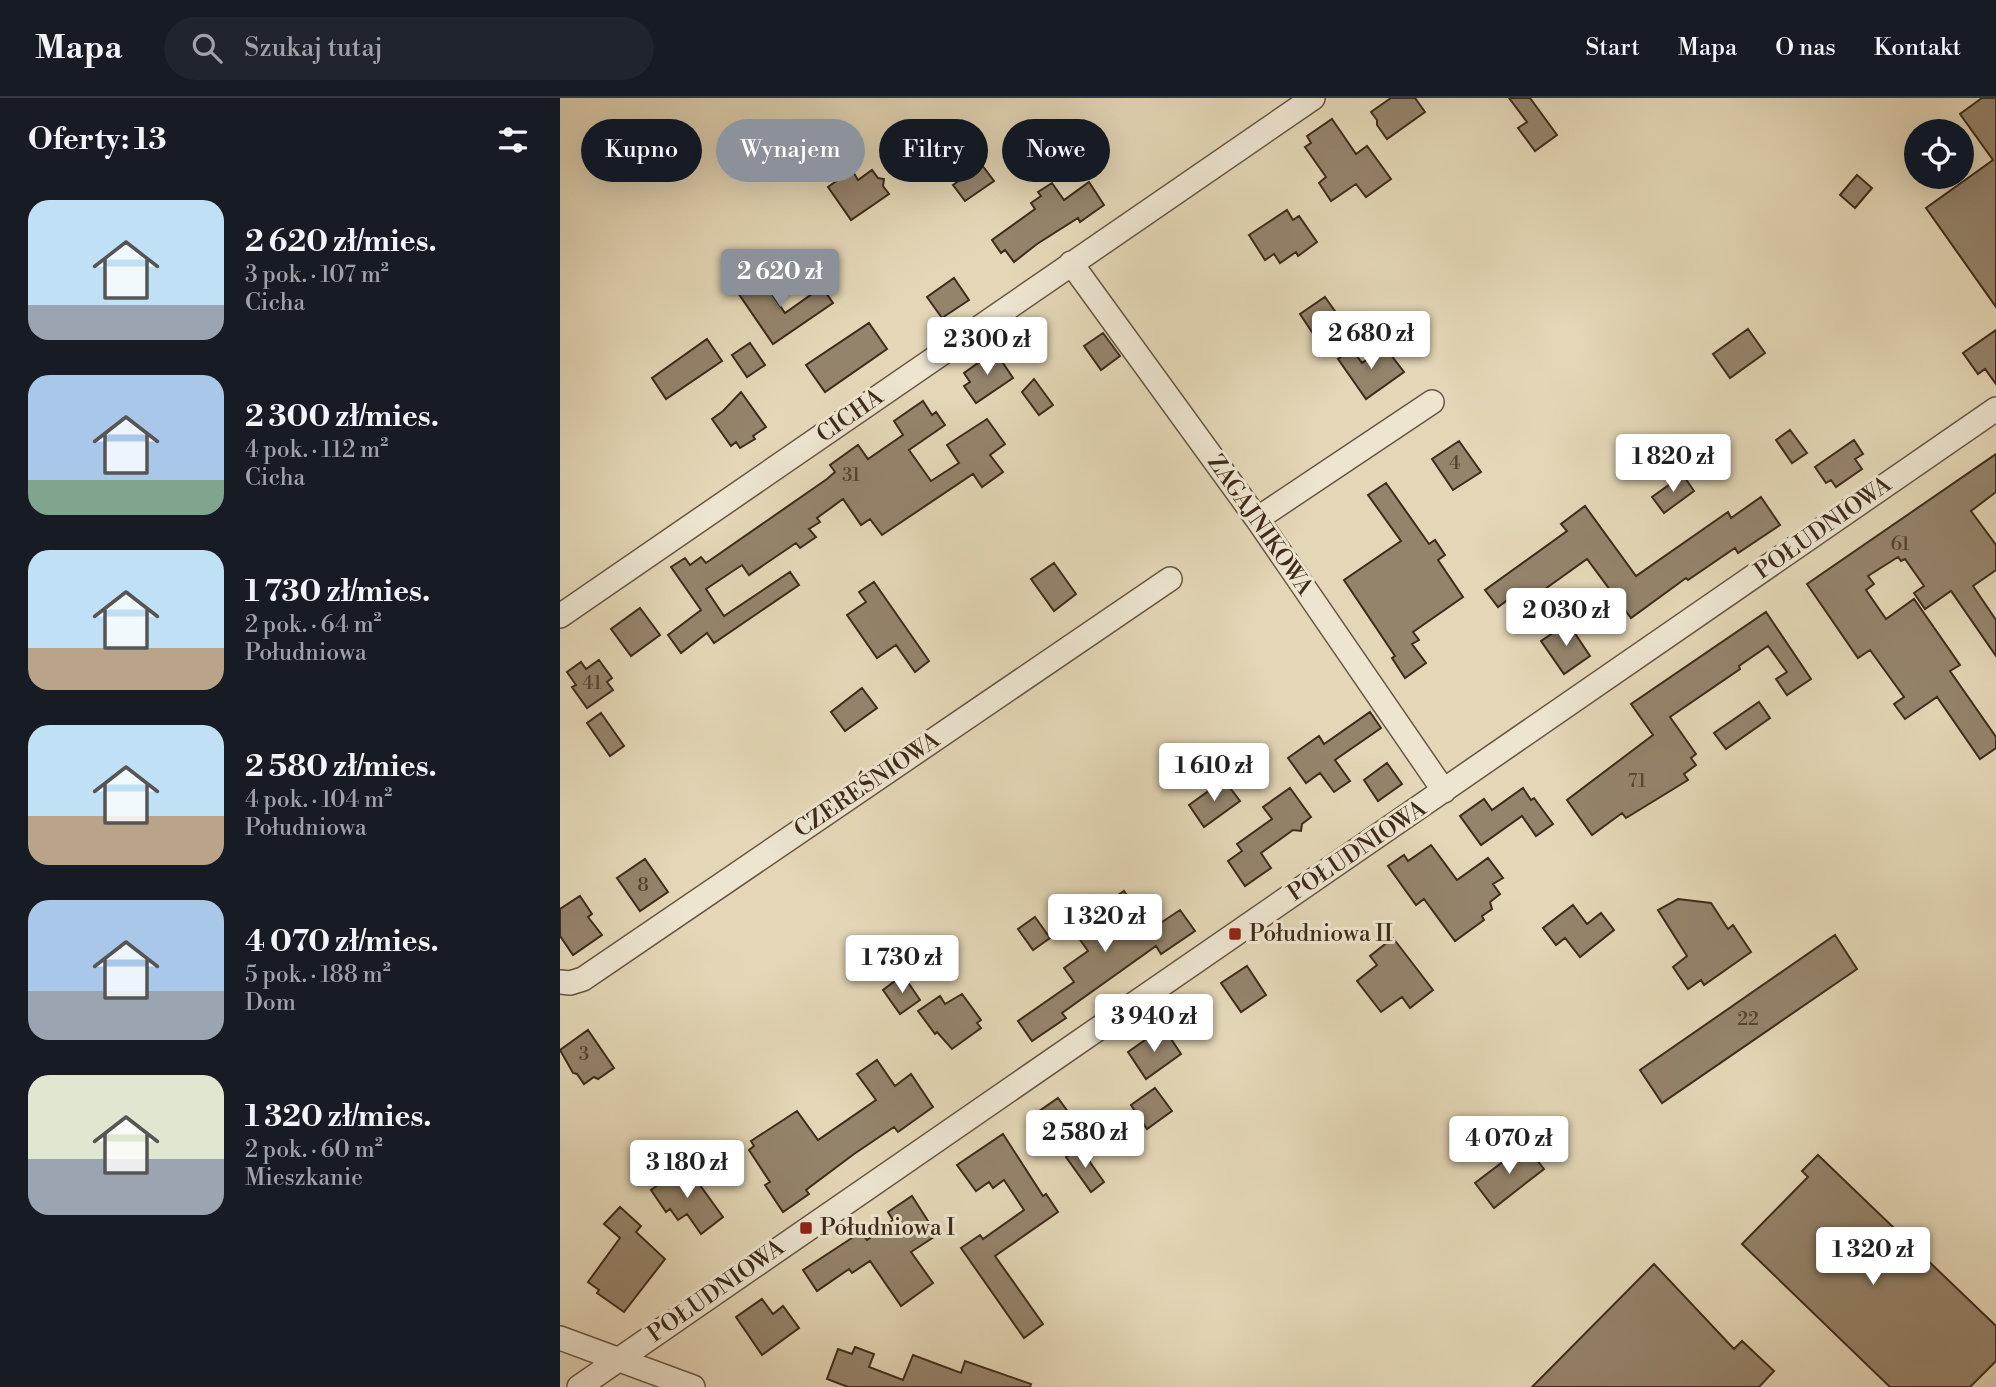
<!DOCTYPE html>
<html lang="pl">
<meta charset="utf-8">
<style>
:root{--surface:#171b24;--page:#20242c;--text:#f1f3f6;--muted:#9ea1a6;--line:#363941;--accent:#8c9099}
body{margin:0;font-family:"Libre Bodoni",serif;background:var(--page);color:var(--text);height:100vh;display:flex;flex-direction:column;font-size:26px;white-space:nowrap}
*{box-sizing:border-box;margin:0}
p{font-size:23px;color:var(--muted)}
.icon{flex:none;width:38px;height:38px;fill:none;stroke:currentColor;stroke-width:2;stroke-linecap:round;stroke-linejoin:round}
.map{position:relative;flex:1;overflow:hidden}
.drawer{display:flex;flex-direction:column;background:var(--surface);width:560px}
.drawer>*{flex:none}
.hud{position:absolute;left:21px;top:21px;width:665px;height:63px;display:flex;gap:14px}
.fabs{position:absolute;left:1344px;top:21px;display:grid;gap:14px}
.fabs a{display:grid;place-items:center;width:70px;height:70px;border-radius:50%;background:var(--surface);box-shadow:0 7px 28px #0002;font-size:35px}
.price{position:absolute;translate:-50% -60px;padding:0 16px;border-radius:7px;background:#fff;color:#222;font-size:23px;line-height:46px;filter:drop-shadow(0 2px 4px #0008)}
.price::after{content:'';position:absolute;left:50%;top:42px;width:21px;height:16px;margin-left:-10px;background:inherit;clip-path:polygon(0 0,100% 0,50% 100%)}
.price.active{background:var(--accent);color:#fff}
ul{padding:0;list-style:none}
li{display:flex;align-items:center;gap:21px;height:175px;padding:0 28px}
li span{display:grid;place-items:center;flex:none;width:196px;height:140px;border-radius:21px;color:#555}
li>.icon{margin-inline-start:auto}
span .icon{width:84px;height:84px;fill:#fffc;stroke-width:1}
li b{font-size:30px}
h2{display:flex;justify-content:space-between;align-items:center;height:84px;padding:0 28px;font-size:30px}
.tag{padding:0 24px;border-radius:32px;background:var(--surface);box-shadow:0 7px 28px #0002;font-size:24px;line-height:63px}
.tag.active{background:var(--accent);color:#fff}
header{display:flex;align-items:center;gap:42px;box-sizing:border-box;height:98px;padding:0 35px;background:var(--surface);border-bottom:2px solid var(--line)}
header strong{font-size:33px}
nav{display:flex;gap:38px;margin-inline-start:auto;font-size:24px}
.search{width:490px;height:63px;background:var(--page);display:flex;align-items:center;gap:18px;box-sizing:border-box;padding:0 24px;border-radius:38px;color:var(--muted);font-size:26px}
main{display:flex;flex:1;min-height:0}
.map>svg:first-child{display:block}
</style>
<header>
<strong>Mapa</strong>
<div class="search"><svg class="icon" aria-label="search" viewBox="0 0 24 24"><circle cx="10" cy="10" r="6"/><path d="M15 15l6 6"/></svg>Szukaj tutaj</div>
<nav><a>Start</a><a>Mapa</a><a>O nas</a><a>Kontakt</a></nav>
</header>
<main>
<section class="drawer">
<h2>Oferty: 13<svg class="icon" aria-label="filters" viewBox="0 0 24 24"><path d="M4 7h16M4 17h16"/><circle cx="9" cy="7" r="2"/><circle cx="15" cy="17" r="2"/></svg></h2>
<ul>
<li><span style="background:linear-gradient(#bfe0f5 75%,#9aa5b1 0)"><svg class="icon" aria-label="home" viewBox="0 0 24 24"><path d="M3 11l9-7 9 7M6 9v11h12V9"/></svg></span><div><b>2 620 zł/mies.</b><p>3 pok. · 107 m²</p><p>Cicha</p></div></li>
<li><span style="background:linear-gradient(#a9c7e8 75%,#7fa58c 0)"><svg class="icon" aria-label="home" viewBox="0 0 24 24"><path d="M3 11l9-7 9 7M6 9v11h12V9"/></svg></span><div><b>2 300 zł/mies.</b><p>4 pok. · 112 m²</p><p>Cicha</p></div></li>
<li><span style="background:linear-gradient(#bfe0f5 70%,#b9a48a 0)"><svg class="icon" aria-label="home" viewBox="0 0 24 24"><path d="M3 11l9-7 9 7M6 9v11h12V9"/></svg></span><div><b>1 730 zł/mies.</b><p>2 pok. · 64 m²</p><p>Południowa</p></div></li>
<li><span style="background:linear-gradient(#bfe0f5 65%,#b9a48a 0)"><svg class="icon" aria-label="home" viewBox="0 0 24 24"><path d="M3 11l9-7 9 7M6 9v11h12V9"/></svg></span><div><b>2 580 zł/mies.</b><p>4 pok. · 104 m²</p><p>Południowa</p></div></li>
<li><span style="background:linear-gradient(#a9c7e8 65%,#9aa5b1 0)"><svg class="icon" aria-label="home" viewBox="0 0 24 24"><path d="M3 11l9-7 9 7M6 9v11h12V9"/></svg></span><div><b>4 070 zł/mies.</b><p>5 pok. · 188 m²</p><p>Dom</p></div></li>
<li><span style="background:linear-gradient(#dfe7d0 60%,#9aa5b1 0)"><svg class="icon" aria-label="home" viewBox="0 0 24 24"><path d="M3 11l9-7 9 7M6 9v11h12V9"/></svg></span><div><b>1 320 zł/mies.</b><p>2 pok. · 60 m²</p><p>Mieszkanie</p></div></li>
</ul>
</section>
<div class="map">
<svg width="1436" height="1289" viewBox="0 0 1436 1289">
<rect width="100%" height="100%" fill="#e4d7b7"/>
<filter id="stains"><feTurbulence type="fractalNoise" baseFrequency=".00286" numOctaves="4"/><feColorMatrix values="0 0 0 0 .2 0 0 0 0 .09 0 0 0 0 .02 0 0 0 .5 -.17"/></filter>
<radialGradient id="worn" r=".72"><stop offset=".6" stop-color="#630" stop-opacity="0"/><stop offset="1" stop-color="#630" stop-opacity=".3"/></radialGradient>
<path fill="#95846c" stroke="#3f2b1b" stroke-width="2" d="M831,0H855L865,14L827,41L817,27V22L811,14Z
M949,0H970L997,37L975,53L958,30L967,24Z
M1422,0H1436V209L1366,110L1433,62L1400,16Z
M772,21L796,56L807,48L831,81L806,99L796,86L771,103L759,85L766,79L745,49L751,45L747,38Z
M422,67L434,83L405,103L393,87Z
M292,72L298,82L312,72L318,80L324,81L323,88L329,96L291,122L268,89Z
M1297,77L1312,90L1295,110L1280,97Z
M529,84L544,107L520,124L518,120L477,146L454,164L445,152L441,155L432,142L475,111L471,105L481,98L478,94L492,85L504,102Z
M727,112L733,122L739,118L757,144L738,158L736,154L720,165L714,156L705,162L689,137Z
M198,176L225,215L262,189L273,205L213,246L176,192Z
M394,180L409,202L382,220L367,199Z
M765,199L777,216L752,234L740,216Z
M309,225L327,251L265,294L246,267Z
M1188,231L1205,255L1170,280L1153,256Z
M1436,232V286L1425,271L1418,276L1403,255Z
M543,235L560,258L541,272L524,248Z
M147,241L162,263L106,301L92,280Z
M190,245L205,267L187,279L172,257Z
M824,248L844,274L806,301L778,261L792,251L802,265Z
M435,253L453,280L416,305L404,288L410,284L404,275Z
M474,281L493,307L479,317L462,294Z
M181,294L206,329L193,338L195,341L180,350L176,344L171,348L152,321L163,313Z
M363,303L372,317L376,314L385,327L349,352L371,383L399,365L387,347L427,321L445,346L430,357L443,374L422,389L413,376L322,437L310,421L301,427L283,401L257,420L260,424L249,431L256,439L240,450L236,445L189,477L182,467L146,491L164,518L230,474L239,487L154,545L147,535L121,555L108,537L141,512L111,469L125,460L130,467L141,459L146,465L267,381L275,374L270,367L298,347L308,361L343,337L334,323Z
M1230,332L1247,355L1232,365L1216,342Z
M1294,342L1303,356L1295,361L1302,371L1276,389L1271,382L1266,385L1255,369Z
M899,343L921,374L893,392L872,361Z
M1436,356V394L1411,413L1436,447V472L1413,488L1436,522V558L1391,493L1365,511L1354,495L1364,488L1345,461L1341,463L1338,459L1308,478L1314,486L1306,492L1326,521L1354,501L1400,567L1390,573L1436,639V650L1420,661L1377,599L1345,621L1334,606L1344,599L1310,552L1298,560L1247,486Z
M1123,377L1134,393L1104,415L1092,399Z
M826,385L869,446L875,442L885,457L878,462L903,499L853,534L859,542L852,546L866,565L845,580L832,560L835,558L784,482L841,443L808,397Z
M1201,399L1220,427L1178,455L1175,450L1128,482L1126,480L1071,520L1027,461L960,509L953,498L938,509L925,492L1007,433L1001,426L1025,408L1076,478L1168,414L1171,420Z
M494,465L516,496L494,513L471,481Z
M314,484L369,563L355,574L336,547L317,560L287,517L306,504L299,494Z
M80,510L100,537L71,558L51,531Z
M1206,514L1251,581L1227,597L1216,581L1227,574L1208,548L1179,568L1180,571L1110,619L1136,656L1131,660L1136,667L1124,676L1128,682L1066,720L1062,715L1032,737L1007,702L1093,637L1071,606Z
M1008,525L1030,558L1004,576L981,543Z
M39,562L52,580L47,584L53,592L27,610L12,589L16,587L7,574L21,564L26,571Z
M302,590L317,610L285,633L271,614Z
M1199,604L1210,620L1166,651L1154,635Z
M810,614L821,630L775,662L790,683L774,694L760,675L746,685L728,660L759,638L764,646Z
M41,615L64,648L50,658L27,625Z
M827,665L842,686L818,703L804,682Z
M664,682L680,703L644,729L629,707Z
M730,690L751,719L742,726L741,733L733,732L701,755L711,770L685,788L668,763L682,753L677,746L712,721L703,709Z
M963,690L971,702L974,700L993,726L976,738L962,718L921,747L900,718L924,701L932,712Z
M871,747L897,782L928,760L943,780L933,786L940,796L930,804L932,811L922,818L924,822L895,843L864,801L856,807L828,768L844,757L848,763Z
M85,761L108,794L80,813L57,780Z
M564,793L588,827L599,820L602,824L620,812L635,833L601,856L596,848L502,915L506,920L472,943L458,923L514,884L504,870L528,853L504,819L521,807L528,818Z
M20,798L32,816L28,819L42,837L13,857L0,838V811Z
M1118,801L1151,805L1168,831L1173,827L1191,854L1144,887L1141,882L1128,891L1113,869L1127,858L1098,812Z
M1013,807L1027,826L1041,815L1054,832L1020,859L1005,840L996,847L983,830Z
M475,819L490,840L473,852L458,831Z
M1275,837L1297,871L1102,1005L1080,972Z
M833,840L873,892L850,910L842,899L821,914L797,883L817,867L810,858Z
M687,868L706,897L681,914L661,885Z
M343,877L360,902L340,916L323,892Z
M402,896L421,922L417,925L421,930L392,951L377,934L375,936L358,913L380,898L385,906Z
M28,932L54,970L38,981L34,979L24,986L17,976L13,975L0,952Z
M598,933L602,939L607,935L621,956L586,981L568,954Z
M317,962L335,988L351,976L373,1009L338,1034L334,1029L294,1056L246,1092L249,1096L223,1114L205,1087L210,1084L189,1052L194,1048L191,1043L237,1013L258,1042L316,1002L297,976Z
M595,990L612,1013L587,1031L571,1007Z
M498,1000L514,1022L492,1039L475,1016Z
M443,1036L483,1098L486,1096L498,1114L435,1158L483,1226L464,1240L401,1150L420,1137L423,1141L464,1112L444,1082L433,1090L429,1084L416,1093L397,1067Z
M965,1047L984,1071L934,1110L915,1085Z
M520,1050L544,1084L531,1094L506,1059Z
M1258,1057L1436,1228V1263L1410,1289H1330L1182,1146L1248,1079L1242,1073Z
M121,1070L130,1082L134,1079L163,1119L141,1136L127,1116L118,1122L110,1111L106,1114L91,1092Z
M352,1098L377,1137L351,1154L373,1185L341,1208L310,1163L292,1175L289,1171L257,1193L243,1172L301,1134L307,1142L333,1122L328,1114Z
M60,1109L81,1128L76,1134L105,1161L64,1214L37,1195L39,1192L28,1184L60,1140L44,1126Z
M1094,1166L1174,1251L1182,1243L1214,1273L1199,1289H972Z
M202,1201L213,1216L223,1208L239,1230L202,1257L176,1219Z
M295,1249L314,1256L309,1269L343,1282L353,1257L401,1275L405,1263L471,1286L470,1289H288L267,1281L278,1251L292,1256Z"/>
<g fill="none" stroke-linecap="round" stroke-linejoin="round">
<defs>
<path id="minor" d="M511,165L697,421L884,693
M697,421L872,304
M0,518L753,0
M0,884L10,885L23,881L610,481
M0,1240L133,1289
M19,1289L1436,311"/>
</defs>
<use href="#minor" stroke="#685642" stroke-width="26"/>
<use href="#minor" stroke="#ede5d0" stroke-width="23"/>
</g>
<g fill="#8f2418" stroke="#ede5d0" stroke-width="2.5">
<rect x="668" y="829" width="14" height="14" rx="3.5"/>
<rect x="239" y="1123" width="14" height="14" rx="3.5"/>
</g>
<g text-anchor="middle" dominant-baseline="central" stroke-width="6" stroke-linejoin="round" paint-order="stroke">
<g font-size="19" fill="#54412f">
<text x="895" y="365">4</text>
<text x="291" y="377">31</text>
<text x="1340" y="446">61</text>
<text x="32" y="585">41</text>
<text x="1077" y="683">71</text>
<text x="83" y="787">8</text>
<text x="1188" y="921">22</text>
<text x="24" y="956">3</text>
</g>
<g font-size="23" fill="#3f2b1b" stroke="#ede5d0">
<text transform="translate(290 318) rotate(-35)">CICHA</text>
<text transform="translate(700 427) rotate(55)">ZAGAJNIKOWA</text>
<text transform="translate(1263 430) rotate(-35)">POŁUDNIOWA</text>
<text transform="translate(307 687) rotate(-34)">CZEREŚNIOWA</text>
<text transform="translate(797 753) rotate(-34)">POŁUDNIOWA</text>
<text transform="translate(156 1193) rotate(-35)">POŁUDNIOWA</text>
</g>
<g font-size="23" fill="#3f2b1b" stroke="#ede5d0" text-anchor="start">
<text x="689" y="836">Południowa II</text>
<text x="260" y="1130">Południowa I</text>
</g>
</g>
<rect width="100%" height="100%" filter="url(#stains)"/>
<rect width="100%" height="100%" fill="url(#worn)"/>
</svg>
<div class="fabs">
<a><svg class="icon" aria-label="locate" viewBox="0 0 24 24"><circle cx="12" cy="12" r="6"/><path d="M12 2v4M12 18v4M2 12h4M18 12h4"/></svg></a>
</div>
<b class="price active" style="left:220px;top:211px">2 620 zł</b>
<b class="price" style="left:811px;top:273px">2 680 zł</b>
<b class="price" style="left:427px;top:279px">2 300 zł</b>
<b class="price" style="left:1113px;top:396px">1 820 zł</b>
<b class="price" style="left:1006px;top:550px">2 030 zł</b>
<b class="price" style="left:654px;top:705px">1 610 zł</b>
<b class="price" style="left:545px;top:856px">1 320 zł</b>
<b class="price" style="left:342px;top:897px">1 730 zł</b>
<b class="price" style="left:594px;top:956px">3 940 zł</b>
<b class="price" style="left:525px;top:1072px">2 580 zł</b>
<b class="price" style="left:949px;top:1078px">4 070 zł</b>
<b class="price" style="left:127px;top:1102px">3 180 zł</b>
<b class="price" style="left:1313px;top:1189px">1 320 zł</b>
<div class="hud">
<a class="tag">Kupno</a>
<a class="tag active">Wynajem</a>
<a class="tag">Filtry</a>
<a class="tag">Nowe</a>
</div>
</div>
</main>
